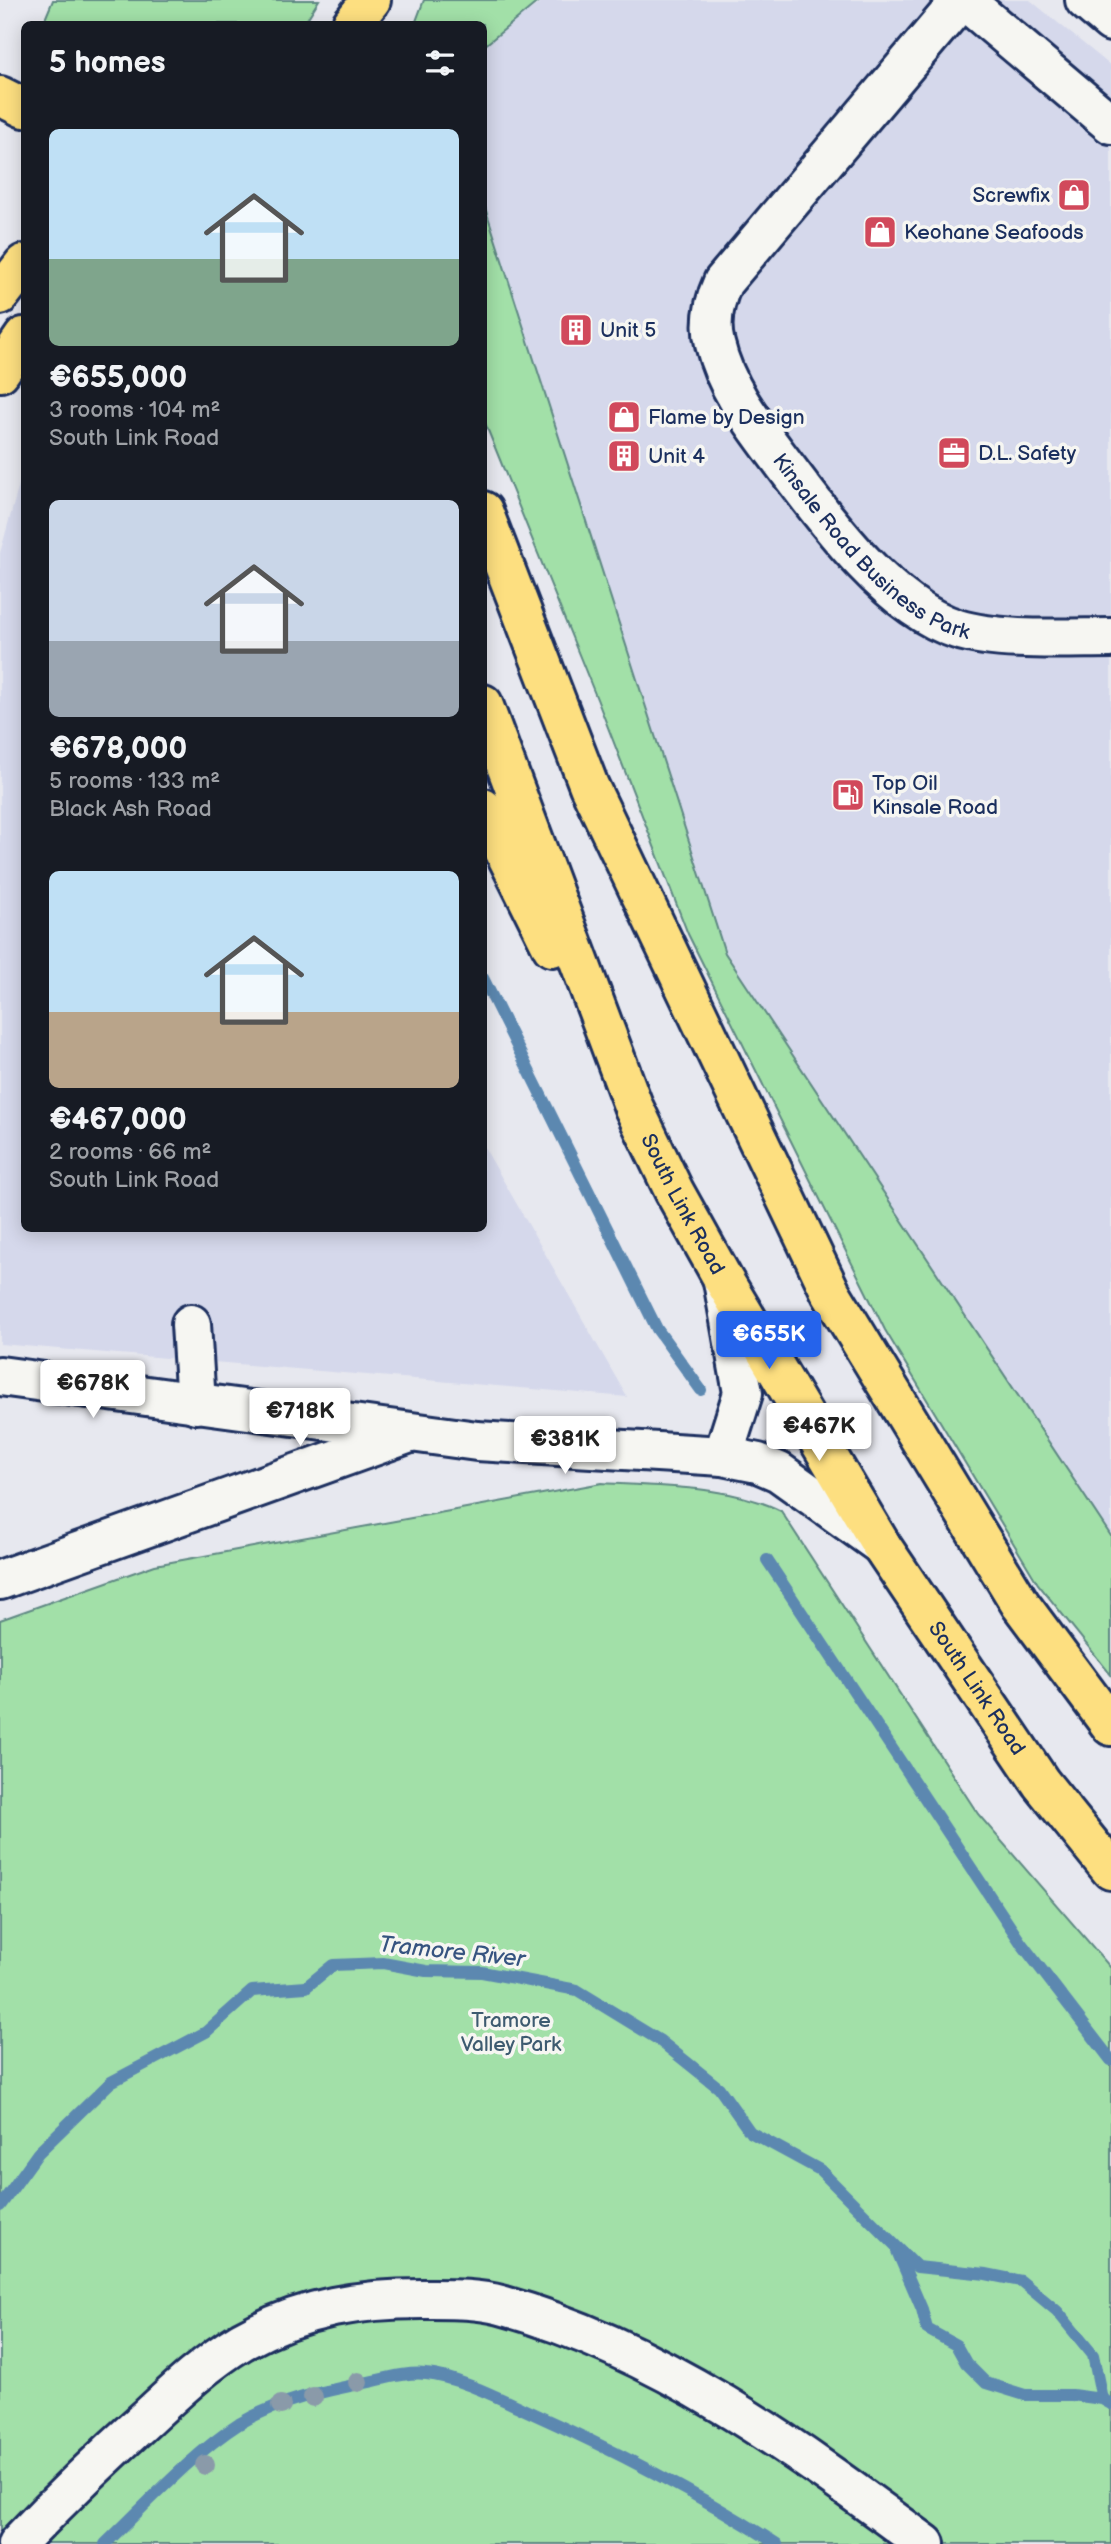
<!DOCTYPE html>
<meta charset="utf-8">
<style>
:root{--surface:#171b24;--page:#242831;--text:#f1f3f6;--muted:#9ea1a6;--accent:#2563eb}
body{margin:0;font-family:"Balsamiq Sans",sans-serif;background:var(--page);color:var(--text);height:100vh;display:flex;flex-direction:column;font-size:26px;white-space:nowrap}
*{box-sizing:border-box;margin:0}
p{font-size:23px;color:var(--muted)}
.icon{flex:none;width:38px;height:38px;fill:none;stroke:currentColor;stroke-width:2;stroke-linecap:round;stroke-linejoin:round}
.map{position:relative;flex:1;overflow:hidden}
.panel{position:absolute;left:21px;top:21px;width:466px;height:1211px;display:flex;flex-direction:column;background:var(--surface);border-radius:10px;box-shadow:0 4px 18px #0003}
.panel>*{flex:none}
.price{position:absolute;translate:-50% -60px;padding:0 16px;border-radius:7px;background:#fff;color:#222;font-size:23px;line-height:46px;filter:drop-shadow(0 2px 4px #0008)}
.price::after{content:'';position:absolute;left:50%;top:42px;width:21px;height:16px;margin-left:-10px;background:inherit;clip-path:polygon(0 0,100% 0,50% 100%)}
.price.active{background:var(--accent);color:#fff}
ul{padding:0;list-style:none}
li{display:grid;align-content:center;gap:14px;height:371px;padding:0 28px}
li span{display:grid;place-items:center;height:217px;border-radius:10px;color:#555}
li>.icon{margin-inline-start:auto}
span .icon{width:126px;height:126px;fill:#fffc;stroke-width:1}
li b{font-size:30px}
h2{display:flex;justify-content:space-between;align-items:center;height:84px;padding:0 28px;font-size:30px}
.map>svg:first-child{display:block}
</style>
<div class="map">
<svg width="1111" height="2544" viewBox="0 0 1111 2544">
<rect width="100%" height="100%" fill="#e7e8ef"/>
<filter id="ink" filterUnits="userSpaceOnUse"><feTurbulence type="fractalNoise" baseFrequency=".0143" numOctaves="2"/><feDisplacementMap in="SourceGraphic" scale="14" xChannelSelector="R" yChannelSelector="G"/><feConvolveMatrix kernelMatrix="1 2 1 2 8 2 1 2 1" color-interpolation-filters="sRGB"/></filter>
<g filter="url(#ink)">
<path fill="#d5d8eb" d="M544,0H1030L1111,66V1614L725,953L483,235V48L489,39Z
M24,467V1228H483V1145L627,1397L0,1344V553Z"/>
<path fill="#a2e0a8" stroke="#5e8883" stroke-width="2" d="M53,0H319L304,24H43Z
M424,0H540L483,47V24H415Z
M483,201L725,953L1111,1536V1675L1038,1584L885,1330L688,934L597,699L483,418Z
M602,1483C659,1487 731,1485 781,1511L978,1814L1111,1968V2544H0V1620L155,1565Z"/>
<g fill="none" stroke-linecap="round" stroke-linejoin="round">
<path stroke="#5c88b0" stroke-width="12" d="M483,978L657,1329L701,1390
M767,1560L1021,1943L1111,2060
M0,2206L38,2153L111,2082L206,2032L252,1991L306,1987L333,1965L383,1963L426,1971L482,1972L577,1990L659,2040L719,2088L750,2132L820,2170L917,2267L986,2274L1021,2281L1057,2311L1093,2355L1102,2399
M897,2251L922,2309L927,2329L956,2345L966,2363L986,2383L1025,2395H1072L1102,2399L1111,2404
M105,2544C146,2505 192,2454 239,2424C279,2400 324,2391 369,2382C387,2378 408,2372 426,2374C455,2376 499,2398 525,2410C612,2449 697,2493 777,2544"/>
<defs>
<g id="minor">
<path id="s1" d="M961,0L723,282C714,302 709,322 715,344C726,391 758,429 786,467C827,522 890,608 957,629C998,642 1068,638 1111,638"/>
<path d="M964,0L1111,124"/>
<path d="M1085,0L1111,22"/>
<path d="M723,1281L743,1393L723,1456"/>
<path d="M191,1324L196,1404"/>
<path d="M0,1376L477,1441L723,1456L758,1463L779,1472L881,1545"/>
<path d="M0,1580L407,1434"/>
<path d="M17,2544C59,2500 102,2458 147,2418C177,2390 207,2362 242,2341C303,2307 362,2298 432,2299C454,2299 479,2299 501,2305C660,2349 794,2447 925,2544"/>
</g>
<g id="highway">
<path d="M352,24L371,0"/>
<path d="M0,96L24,108"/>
<path d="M0,295L24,264"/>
<path d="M0,372L24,337"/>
<path d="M483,511L589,786L831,1293L1021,1605L1111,1726"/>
<path id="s2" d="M483,704L634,1108L674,1191L723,1279L881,1545L1041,1783L1111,1870"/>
<path d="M483,808L552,947"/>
</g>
</defs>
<use href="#minor" stroke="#1b2f5e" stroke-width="44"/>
<use href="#highway" stroke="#1b2f5e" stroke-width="44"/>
<use href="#minor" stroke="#f6f6f2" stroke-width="38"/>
<use href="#highway" stroke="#fddf80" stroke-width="38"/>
</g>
<g fill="#8a9aa9">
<circle cx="358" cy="2382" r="10"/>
<circle cx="313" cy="2397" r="10"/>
<circle cx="281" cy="2405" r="10"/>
<circle cx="205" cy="2465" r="10"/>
</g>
</g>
<defs>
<symbol id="shop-square" viewBox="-11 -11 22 22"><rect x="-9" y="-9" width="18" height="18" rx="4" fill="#d1495b" stroke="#f6f6f2"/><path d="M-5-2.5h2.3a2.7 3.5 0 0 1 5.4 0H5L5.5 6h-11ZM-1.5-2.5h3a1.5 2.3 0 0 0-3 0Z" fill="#fff"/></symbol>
<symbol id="building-square" viewBox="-11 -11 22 22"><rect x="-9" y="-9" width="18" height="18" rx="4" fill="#d1495b" stroke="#f6f6f2"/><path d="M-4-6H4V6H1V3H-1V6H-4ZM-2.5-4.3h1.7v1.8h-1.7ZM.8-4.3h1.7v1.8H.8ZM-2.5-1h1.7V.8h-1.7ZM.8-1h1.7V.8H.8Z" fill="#fff"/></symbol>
<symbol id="office-square" viewBox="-11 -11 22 22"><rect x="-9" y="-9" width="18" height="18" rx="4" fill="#d1495b" stroke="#f6f6f2"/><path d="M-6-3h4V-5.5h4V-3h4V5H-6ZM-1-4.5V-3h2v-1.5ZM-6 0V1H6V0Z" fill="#fff"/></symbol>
<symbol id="fuel-square" viewBox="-11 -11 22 22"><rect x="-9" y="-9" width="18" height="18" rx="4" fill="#d1495b" stroke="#f6f6f2"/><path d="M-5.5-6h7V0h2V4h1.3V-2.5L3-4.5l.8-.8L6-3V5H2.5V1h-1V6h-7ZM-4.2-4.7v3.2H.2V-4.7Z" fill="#fff"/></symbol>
</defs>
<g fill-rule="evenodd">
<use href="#shop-square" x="1055" y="176" width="38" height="38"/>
<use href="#shop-square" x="861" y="213" width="38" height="38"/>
<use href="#building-square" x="557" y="311" width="38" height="38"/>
<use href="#shop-square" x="605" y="398" width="38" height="38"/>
<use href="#office-square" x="935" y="434" width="38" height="38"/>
<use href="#building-square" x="605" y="437" width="38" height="38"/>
<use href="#fuel-square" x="829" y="776" width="38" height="38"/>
</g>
<g text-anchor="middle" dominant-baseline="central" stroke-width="7" stroke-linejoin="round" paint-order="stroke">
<g font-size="21" fill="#1b2f5e" stroke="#f6f6f2" text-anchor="start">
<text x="1050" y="195" text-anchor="end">Screwfix</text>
<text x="904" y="232">Keohane Seafoods</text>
<text x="600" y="330">Unit 5</text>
<text x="648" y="417">Flame by Design</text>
<text x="978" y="453">D.L. Safety</text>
<text x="648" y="456">Unit 4</text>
<text x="872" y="783">Top Oil<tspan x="872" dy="24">Kinsale Road</tspan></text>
</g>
<g font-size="21" fill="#1b2f5e" stroke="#f6f6f2">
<text stroke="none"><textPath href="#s1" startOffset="695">Kinsale Road Business Park</textPath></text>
<text stroke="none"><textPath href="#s2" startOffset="539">South Link Road</textPath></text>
<text stroke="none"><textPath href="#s2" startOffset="1106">South Link Road</textPath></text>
</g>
<g font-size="21" fill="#3d5b70" stroke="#f6f6f2">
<text x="511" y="2020">Tramore<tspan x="511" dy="24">Valley Park</tspan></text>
</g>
<g font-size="23" font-style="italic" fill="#365480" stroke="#f6f6f2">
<text transform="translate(452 1952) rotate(6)">Tramore River</text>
</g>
</g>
</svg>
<b class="price active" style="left:769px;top:1371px">€655K</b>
<b class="price" style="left:93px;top:1420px">€678K</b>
<b class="price" style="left:300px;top:1448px">€718K</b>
<b class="price" style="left:819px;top:1463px">€467K</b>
<b class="price" style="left:565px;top:1476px">€381K</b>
<section class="panel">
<h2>5 homes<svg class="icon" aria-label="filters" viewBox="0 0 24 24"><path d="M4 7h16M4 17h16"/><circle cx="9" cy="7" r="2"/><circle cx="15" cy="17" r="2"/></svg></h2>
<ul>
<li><span style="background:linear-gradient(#bfe0f5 60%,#7fa58c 0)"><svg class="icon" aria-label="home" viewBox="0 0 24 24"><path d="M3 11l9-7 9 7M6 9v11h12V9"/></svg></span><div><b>€655,000</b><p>3 rooms · 104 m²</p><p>South Link Road</p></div></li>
<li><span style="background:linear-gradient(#c9d6e8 65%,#9aa5b1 0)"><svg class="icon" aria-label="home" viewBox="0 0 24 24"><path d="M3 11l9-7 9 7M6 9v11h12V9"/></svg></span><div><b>€678,000</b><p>5 rooms · 133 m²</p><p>Black Ash Road</p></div></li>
<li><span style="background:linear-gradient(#bfe0f5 65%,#b9a48a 0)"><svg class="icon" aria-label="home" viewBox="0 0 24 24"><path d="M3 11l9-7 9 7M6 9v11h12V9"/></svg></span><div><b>€467,000</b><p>2 rooms · 66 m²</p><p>South Link Road</p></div></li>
</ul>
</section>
</div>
